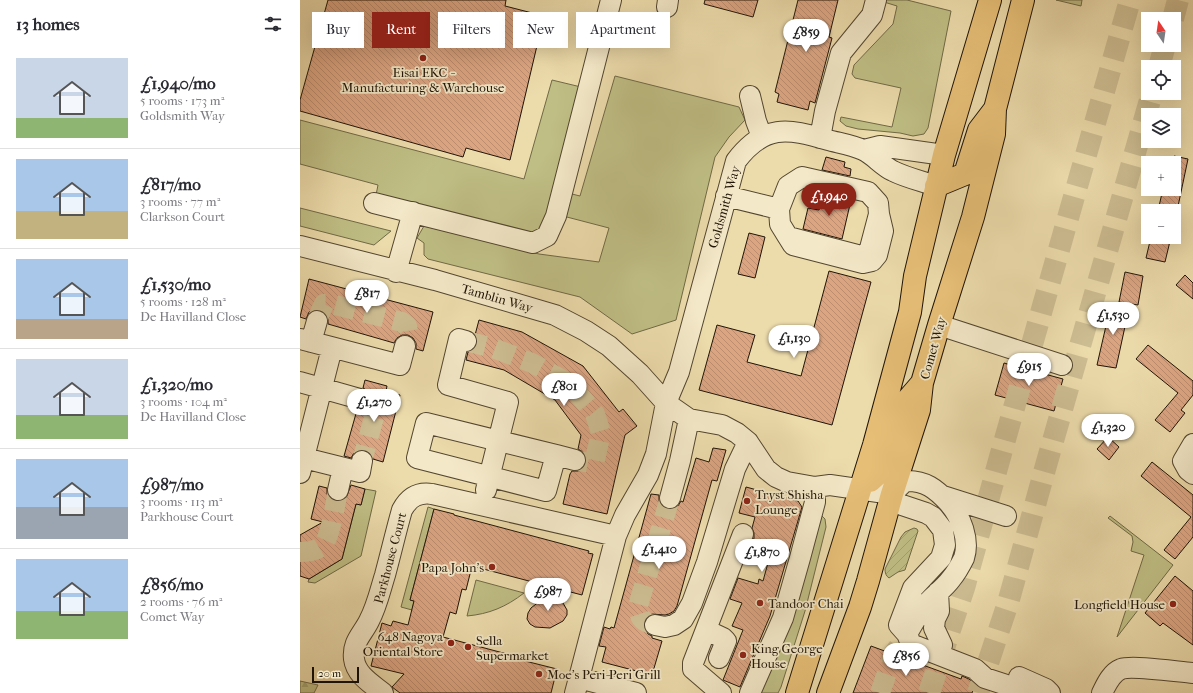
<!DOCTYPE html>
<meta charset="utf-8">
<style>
:root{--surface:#fff;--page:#f7f7f7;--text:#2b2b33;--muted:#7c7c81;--line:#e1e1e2;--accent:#8f2418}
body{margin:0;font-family:"IM FELL French Canon",serif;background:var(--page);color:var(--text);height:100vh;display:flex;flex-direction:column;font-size:15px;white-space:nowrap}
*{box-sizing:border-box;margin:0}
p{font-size:13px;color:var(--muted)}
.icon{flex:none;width:22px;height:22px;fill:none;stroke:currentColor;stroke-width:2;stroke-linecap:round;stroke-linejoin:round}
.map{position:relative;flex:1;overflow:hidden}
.panel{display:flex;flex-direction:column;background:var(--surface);width:300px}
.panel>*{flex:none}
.hud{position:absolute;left:12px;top:12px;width:380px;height:36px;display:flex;gap:8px}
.needle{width:26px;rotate:347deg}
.tools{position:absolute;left:841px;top:12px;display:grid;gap:8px}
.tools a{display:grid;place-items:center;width:40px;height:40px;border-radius:0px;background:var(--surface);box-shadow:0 4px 16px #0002;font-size:20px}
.scale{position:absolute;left:12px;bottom:10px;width:47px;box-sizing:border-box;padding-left:4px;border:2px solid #201407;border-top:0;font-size:11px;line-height:14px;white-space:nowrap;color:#201407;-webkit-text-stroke:3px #f3e8c8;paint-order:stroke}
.price{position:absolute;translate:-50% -34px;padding:0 9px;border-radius:14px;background:#fff;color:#222;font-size:13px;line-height:26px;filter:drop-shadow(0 1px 2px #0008)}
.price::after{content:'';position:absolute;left:50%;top:24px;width:12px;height:9px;margin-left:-6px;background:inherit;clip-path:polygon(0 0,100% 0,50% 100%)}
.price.active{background:var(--accent);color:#fff}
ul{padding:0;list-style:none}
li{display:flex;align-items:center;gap:12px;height:100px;padding:0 16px}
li+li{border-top:1px solid var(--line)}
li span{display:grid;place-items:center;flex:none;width:112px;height:80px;border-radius:0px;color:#555}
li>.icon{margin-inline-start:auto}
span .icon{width:48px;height:48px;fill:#fffc;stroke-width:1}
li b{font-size:17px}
h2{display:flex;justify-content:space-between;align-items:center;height:48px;padding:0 16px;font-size:17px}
.chip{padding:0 14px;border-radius:0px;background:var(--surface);box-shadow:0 4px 16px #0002;font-size:14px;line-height:36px}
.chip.active{background:var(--accent);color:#fff}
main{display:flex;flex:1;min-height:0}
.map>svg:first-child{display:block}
</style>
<main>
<section class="panel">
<h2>13 homes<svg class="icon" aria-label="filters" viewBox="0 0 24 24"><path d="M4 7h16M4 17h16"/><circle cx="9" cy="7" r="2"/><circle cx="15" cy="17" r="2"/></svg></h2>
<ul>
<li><span style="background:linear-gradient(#c9d6e8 75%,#8fb573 0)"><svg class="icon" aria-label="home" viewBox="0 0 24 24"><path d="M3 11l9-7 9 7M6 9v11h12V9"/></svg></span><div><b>£1,940/mo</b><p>5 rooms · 173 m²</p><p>Goldsmith Way</p></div></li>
<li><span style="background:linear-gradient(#a9c7e8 65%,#c2b280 0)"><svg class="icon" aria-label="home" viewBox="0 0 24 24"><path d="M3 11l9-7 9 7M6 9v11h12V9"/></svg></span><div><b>£817/mo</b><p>3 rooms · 77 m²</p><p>Clarkson Court</p></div></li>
<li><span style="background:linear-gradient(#a9c7e8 75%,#b9a48a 0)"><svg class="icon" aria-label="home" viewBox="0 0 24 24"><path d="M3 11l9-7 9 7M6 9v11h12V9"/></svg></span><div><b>£1,530/mo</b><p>5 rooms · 128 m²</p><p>De Havilland Close</p></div></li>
<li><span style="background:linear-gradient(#c9d6e8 70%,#8fb573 0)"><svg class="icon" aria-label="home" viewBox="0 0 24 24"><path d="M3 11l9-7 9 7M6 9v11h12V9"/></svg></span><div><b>£1,320/mo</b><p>3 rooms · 104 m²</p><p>De Havilland Close</p></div></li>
<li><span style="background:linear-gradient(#a9c7e8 60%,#9aa5b1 0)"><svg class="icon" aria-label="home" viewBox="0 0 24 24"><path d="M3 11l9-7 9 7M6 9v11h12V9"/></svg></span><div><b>£987/mo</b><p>3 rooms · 113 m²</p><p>Parkhouse Court</p></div></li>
<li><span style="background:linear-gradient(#a9c7e8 65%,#8fb573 0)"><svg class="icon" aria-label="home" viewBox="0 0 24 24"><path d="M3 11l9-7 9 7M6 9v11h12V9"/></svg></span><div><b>£856/mo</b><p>2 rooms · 76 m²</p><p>Comet Way</p></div></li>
</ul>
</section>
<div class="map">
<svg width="893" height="693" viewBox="0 0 893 693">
<defs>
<pattern id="forest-firs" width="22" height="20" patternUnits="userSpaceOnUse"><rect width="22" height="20" fill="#bfbe84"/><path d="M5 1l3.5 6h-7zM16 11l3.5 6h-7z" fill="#a4a270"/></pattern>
<pattern id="garden-furrows" width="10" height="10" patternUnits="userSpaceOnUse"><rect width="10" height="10" fill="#bfbe84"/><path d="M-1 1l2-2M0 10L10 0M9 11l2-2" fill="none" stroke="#a4a270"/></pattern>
<pattern id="building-back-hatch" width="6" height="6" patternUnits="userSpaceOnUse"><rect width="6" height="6" fill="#dba582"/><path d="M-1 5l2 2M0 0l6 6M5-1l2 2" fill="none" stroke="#bc8d6f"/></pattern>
</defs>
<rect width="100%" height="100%" fill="#ecdbab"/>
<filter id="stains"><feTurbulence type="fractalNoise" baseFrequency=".005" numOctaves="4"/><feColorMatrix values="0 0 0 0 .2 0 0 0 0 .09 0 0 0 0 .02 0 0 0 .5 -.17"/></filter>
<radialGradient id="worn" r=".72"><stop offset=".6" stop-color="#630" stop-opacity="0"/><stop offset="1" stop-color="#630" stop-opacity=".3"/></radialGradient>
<path fill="#bfbe84" stroke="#706946" d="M584,0H607L651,11L628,128L624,134L613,136L600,133L558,129L546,126L540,121L541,117L592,127L601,88L555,78L552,74L554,65L593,24L597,6L584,2Z
M756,0H782L781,6Z
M315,76L439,107L445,120L429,137L415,157L376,320L332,334L280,297L128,259L124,255V243L117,238L124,226L239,254L299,262L309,228L263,216L268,193L280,196Z
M252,80L281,87L245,221L242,229L232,234L76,195L78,185L0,164V120L224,179Z
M0,208L91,231L74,245L0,226Z
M65,489L76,491L61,556L15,583L8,582L9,579L42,559L56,504L61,505Z
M128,507L134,509L110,600L114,601L112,610L101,607Z
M522,516L525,519L526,527L505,611L481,687L478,693H456Z
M810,516L873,565L817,637L844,555L831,551L833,542L832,536L808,518Z
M176,580L224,593C206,607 189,614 167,616Z"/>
<path fill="url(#forest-firs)" stroke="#706946" d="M0,681L18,685L14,693H0Z"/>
<path fill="url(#garden-furrows)" stroke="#706946" d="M614,528L617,529L618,531L605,570L598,572L589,578C586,576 585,573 585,569L601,537L605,532Z"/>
<path fill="url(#building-back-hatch)" stroke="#201407" d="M28,0H206L205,6L244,16L210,160L166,148L163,157L0,111V100Z
M405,0H458L453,17L404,4Z
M498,0H538L529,37L532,38L515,103L510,101L508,110L477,102L479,94L475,92Z
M874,156L888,159L877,211H858L862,193L874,195Z
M526,157L545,162L544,167L551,169L550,176L522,170Z
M523,194L551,200L542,239L503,229L508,208L519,210Z
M449,233L465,237L455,278L438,274Z
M851,237H871L865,262L846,258Z
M529,271L571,282L532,425L399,390L417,325L455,335L447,362L501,376Z
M825,272L843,276L838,305L819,302Z
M885,275L893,283V299L876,285Z
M9,279L133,312L123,351L116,349V343L113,338L108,335H102L97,338L94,343L28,324V319L26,313L20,310H14L9,312L6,319L0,317Z
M811,304L829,308L816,368L797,365Z
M179,320L222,332L283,366L319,412L323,409L337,426L325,435L307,514L263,504L270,474L272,471H278L283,468L286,463V457L283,452L278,449L281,435L255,400L204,370L166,360L168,352L174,350L177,345V339L175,335Z
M848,345L893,381V395L881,410L885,413L870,432L855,420L878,393L836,359Z
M704,363L763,379L754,411L695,395Z
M65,380L87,386L86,391L100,395L83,462L73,459L70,453L64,450H58L54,453L51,458L44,456L57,410H62L68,407L71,402V397L68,391L63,388Z
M808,437L819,447L809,460L797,449Z
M413,448L426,450L417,481L412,480L377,606L374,611L369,614L365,615L351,614L346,618L344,622V629L348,634L352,636V638L362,641L352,675L302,662L306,647L299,646L304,627L310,629L311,627L314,628L351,494L359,495V501L362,506L367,509H373L378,506L381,501L383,502L396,458L409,462Z
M852,462L893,495V537L875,559L864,550L891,517L841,476Z
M51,485L65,489L61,505L56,504L42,559L9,579L0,576V535L23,522L11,519L19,486L27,488V494L30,498L36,501H42L46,498Z
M446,487L498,501L502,507L470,616L440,687L423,680L443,630L432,626L442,603L430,599L438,578L458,584L459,579L463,581L471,552L450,547L454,538V533L452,528L455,517L439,513Z
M134,509L154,514V515L289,551L288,553L293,554L282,595L172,566L166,590L162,589L156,614L150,612L143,637L226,659L225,661L257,669L251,693H100L92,687L104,674L71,666L82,623L91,626L93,621L108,625L114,601L110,600Z
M875,576L893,591V645L863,623L860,626L845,613Z
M255,589L267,610V615L263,621L250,628L235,627L230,624L227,619L228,613L231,608Z
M571,646L661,679L662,676L669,679L675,685L672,693H553Z"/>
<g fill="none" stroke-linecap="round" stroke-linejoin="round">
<path stroke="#cdbd92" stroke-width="20" stroke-dasharray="20 10" stroke-linecap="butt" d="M17,321L21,310L24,304H31L102,322L107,326L108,332L105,346
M166,341L193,348L232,363L270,384L295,414L301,433L294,464L275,460
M60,399L72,402L76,405V410L62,461
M0,552C8,552 17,551 23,545C30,538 36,501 38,490
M355,625C343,622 339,619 338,606L370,498
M580,693L594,653L607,634"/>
<path stroke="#cdbd92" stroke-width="22" stroke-dasharray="22 11" stroke-linecap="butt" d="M873,19L878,0
M859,67L865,45
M629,693L664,588L700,457L830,0
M678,693L708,603L745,469L852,93"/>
<defs>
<path id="minor" d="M367,7L368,0
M450,96L456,121L462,137
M520,138L525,111L541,53L572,15L576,0
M564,150L580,146L644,155
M426,196L479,209
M74,203L233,243L247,236L256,216L311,0
M488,237L493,245L563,263L572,261L577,255L583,231L579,214L578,203L568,192L502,177L488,186L479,209L480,224L488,237L561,256H567L569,252L579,214
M0,246L135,280L255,315L286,331L309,346L340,374L366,403L389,419L422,425L437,433L448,442L466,469L476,477L487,482L515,487L530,485L592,494L599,504L626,513L633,517L643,530L645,545L641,558L613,588L599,625L607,634L611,644L675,669L685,678L731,693
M96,272L113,212
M639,325L762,365
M0,339L100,365L105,346
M166,341L159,339L148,385L208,402L186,490
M11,342L17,321
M0,382L60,399
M126,423L256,455L246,491L117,458Z
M893,444L883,461L888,470L893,474
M256,455L275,460
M4,458L60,472L62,461
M0,473L32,348
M38,490L43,468
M592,494L605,481C625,480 636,489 649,503C661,517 670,540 664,558C661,564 656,573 651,579C643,590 631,597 623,608C617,616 612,625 607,634
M643,496L706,516
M370,498L380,461L389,419
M638,592L639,611L635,619L634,628L642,645
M355,625L365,627L374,625L383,619L392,603L407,562L435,469L448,442
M406,630L423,638L426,641L419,658
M719,677L746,689L750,693
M279,678L316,536L325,515L348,475L356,454L366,403L379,372L436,161C464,124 487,128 528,140C539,143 552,145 563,150C574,155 582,166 593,171C607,178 622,181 636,186
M83,693C72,684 56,675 54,659C52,642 62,635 69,621C77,606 80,591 85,575C91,553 96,531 102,510C109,497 119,492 132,494L316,536
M275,693L279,678L336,693
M421,693L393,669V663L443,534
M450,693L483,618L500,558L515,502V487
M802,693C806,685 811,673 821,669C832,665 879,672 893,673"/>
<path id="major" d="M636,186L665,174L679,130L695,109
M570,481L581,471L594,434L603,405L622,383
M497,693L574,445L610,312L615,276L644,155L690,0
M528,693L560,607L568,581L592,494L619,410L622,383L639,325L673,217L694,134L695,109L723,0"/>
</defs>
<use href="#minor" stroke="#534630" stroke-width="22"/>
<use href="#major" stroke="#201407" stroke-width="24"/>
<use href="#minor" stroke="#f3e8c8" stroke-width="20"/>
<use href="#major" stroke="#e6be76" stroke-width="22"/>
</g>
<g fill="#8f2418" stroke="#f3e8c8" stroke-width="1.5">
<circle cx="123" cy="58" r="4"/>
<circle cx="447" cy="501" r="4"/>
<circle cx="192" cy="567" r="4"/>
<circle cx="460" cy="603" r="4"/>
<circle cx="873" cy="604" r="4"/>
<circle cx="151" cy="643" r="4"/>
<circle cx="168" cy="647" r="4"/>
<circle cx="443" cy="655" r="4"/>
<circle cx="239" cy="674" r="4"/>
</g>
<g text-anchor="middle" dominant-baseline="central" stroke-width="3.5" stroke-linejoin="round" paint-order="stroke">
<g font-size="13" fill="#201407" stroke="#f3e8c8" text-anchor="start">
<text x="123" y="72" text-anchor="middle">Eisai EKC -<tspan x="123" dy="15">Manufacturing &amp; Warehouse</tspan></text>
<text x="455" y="494">Tryst Shisha<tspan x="455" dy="15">Lounge</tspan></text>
<text x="184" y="567" text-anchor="end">Papa John's</text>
<text x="468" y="603">Tandoor Chai</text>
<text x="865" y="604" text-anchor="end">Longfield House</text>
<text x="143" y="636" text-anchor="end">648 Nagoya<tspan x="143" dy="15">Oriental Store</tspan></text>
<text x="176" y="640">Sella<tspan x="176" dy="15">Supermarket</tspan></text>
<text x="451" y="648">King George<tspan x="451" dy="15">House</tspan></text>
<text x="247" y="674">Moe's Peri-Peri Grill</text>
</g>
<g font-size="13" fill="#201407" stroke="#f3e8c8">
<text transform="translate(424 207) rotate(-74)">Goldsmith Way</text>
<text transform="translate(197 298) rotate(16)">Tamblin Way</text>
<text transform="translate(633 348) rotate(-74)">Comet Way</text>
<text transform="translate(90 558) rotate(-75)">Parkhouse Court</text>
</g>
</g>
<rect width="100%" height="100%" filter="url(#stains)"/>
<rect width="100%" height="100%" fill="url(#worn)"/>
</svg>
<div class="tools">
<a><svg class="needle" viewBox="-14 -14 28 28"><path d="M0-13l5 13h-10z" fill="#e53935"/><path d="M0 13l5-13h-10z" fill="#7c7c81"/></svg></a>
<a><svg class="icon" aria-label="locate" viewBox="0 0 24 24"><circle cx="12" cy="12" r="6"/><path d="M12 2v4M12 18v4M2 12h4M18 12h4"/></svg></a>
<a><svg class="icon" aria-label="layers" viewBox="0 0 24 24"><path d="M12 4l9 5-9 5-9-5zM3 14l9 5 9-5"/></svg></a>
<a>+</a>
<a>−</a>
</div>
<div class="scale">20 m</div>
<b class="price" style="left:506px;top:53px">£859</b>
<b class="price active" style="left:529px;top:217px">£1,940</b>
<b class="price" style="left:67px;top:314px">£817</b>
<b class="price" style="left:813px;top:336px">£1,530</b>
<b class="price" style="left:494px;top:359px">£1,130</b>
<b class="price" style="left:729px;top:387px">£915</b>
<b class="price" style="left:264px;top:407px">£801</b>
<b class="price" style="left:74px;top:423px">£1,270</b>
<b class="price" style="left:808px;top:448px">£1,320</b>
<b class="price" style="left:359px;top:570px">£1,410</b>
<b class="price" style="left:462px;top:573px">£1,870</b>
<b class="price" style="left:248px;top:612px">£987</b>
<b class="price" style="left:606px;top:677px">£856</b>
<div class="hud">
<a class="chip">Buy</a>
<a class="chip active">Rent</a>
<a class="chip">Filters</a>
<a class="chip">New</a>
<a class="chip">Apartment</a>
</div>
</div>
</main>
